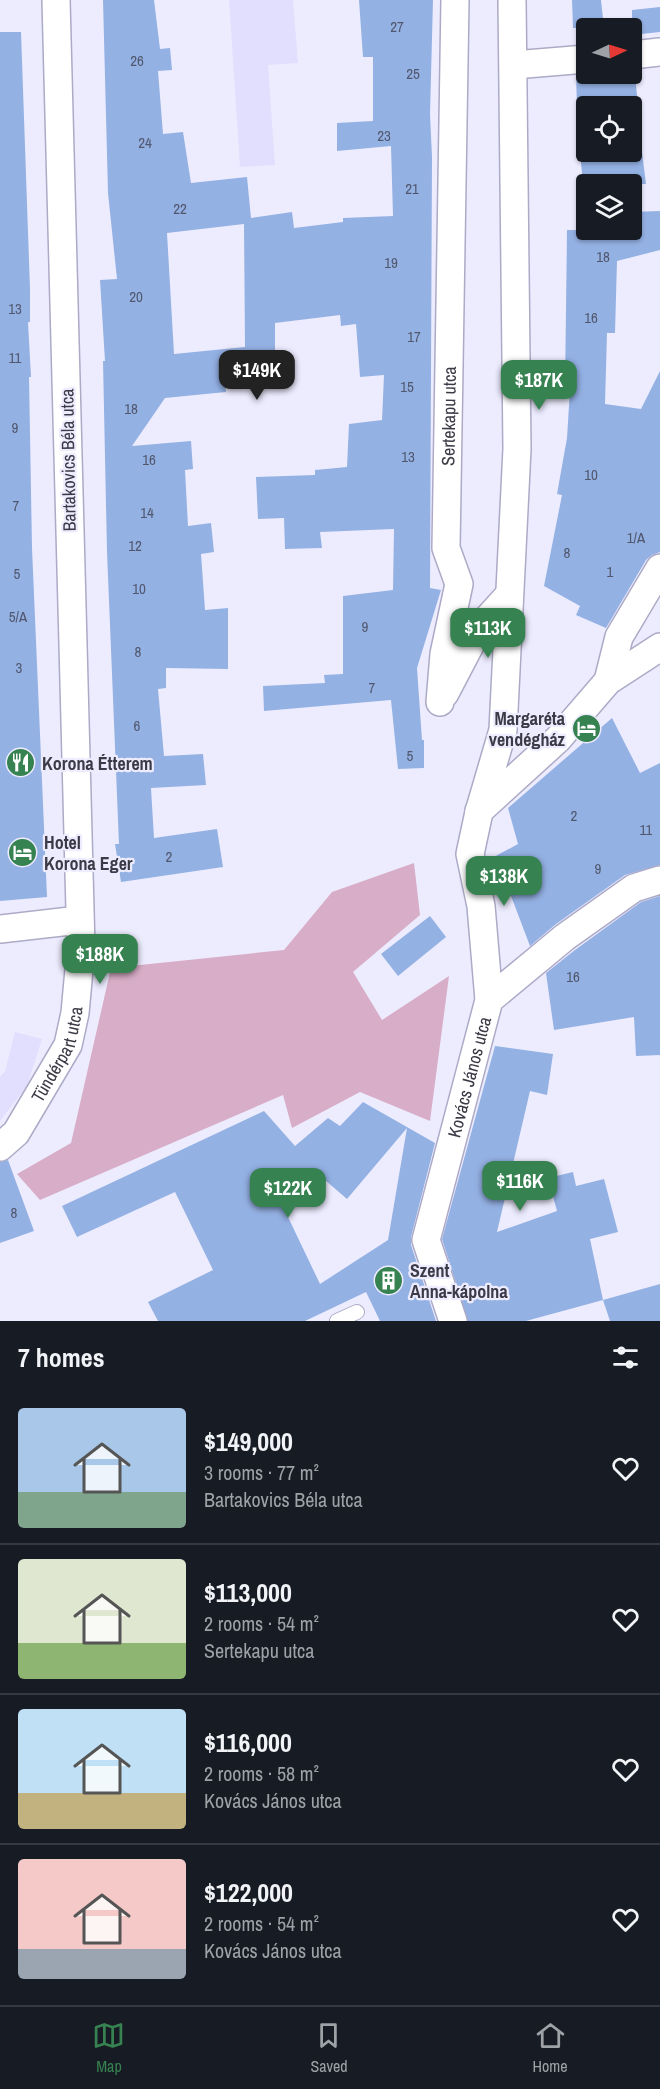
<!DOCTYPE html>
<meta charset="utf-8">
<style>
:root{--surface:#171b24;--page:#20242c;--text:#f1f3f6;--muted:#9ea1a6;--line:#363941;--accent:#368250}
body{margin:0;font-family:"Archivo Narrow",sans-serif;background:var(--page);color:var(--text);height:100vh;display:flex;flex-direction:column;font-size:22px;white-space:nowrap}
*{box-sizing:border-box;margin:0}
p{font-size:20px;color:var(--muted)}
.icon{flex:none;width:33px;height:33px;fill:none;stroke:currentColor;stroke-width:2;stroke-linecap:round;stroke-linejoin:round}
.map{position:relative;height:1321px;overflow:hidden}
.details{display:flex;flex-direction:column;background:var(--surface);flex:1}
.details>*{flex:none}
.needle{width:39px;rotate:86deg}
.fabs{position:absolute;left:576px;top:18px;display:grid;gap:12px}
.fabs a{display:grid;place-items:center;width:66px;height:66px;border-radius:6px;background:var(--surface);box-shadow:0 2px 4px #0004;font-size:30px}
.price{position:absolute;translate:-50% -51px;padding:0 14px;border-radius:12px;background:var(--accent);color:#fff;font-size:20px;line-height:39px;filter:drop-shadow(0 2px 3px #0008)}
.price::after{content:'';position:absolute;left:50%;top:36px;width:18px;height:14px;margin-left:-9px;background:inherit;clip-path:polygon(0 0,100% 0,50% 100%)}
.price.on{background:#222;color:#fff}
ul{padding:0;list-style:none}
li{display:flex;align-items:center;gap:18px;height:150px;padding:0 18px}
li+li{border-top:2px solid var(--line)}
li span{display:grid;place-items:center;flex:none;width:168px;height:120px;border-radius:6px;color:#555}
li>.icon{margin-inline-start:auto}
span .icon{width:72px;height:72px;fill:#fffc;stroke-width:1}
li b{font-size:26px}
h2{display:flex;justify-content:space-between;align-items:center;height:72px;padding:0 18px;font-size:26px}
.tabs{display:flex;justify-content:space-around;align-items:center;height:84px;border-top:2px solid var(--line);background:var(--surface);font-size:16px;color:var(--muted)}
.tabs a{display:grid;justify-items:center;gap:3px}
.tabs .on{color:var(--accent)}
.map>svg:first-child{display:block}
</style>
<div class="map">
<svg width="660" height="1321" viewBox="0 0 660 1321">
<rect width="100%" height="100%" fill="#edecff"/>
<path fill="#e1dffd" d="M229,0H293L298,63L268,65L275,165L240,167Z
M15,1032L42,1039L27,1086L0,1121V1077L5,1071Z"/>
<path fill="#d8adc7" d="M414,863L420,915L353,972L382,1020L449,976L430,1121L360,1092L292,1128L283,1095L40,1200L17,1174L71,1143L111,968L284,950L332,892Z"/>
<path fill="#94b1e4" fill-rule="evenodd" d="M103,0H154L160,49L170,48L172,70L158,71L163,134L183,132L191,183L247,177L251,218L292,212L294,228L343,222V218L393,216L391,146L337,151V123L373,121V57H363L359,0H433L430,114L432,157L430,588L441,590L417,668L422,740H424V768L398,769L391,700L264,711L263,686L325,683L324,675L343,674V596L393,590L394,529L320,532L322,548L285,549L284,518L258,519L256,477L315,475V470L347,467L349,424L382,420L384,375L360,377L356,324L341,326L340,315L275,323V373L224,375L226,392L165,398L132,446L191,441L193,469L185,470L188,526L211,523L214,552L201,554L205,610L228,608V669L166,668V688L158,689L164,756L203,754L206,785L151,788L154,838L217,829L223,867L121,882L115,844H119L107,552L103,361H105L100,280L117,279L108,193ZM244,224L245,347L174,354L167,233Z
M572,0H601L604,28H573Z
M660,7V32L632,35V10Z
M0,32H21L30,289V322H28L31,377H29L32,548L47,897L0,901Z
M591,74H635L638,106H577L576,76Z
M580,152H642L646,184H583Z
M660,211V250L617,261L615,333H607L605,404L641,409L660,371V552L652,555L646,560L606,628L576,615L580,606L544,586L562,495L557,494L567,438L570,389H565L567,230H632V212Z
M612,718L640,773L660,763V865L625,875L556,924L530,946L505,880L497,885L492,858L518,844L508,808Z
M660,896V1055L636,1056L634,1017L554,1030L546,973L575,950L641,902Z
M430,916L446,937L398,976L381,954Z
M495,1046L553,1054L547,1095L530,1091L497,1232L557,1211L548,1178L573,1172L576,1186L604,1179L618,1232L590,1239L603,1300L526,1321H468L442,1239Z
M363,1102L435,1143L411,1237V1245L436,1321H380L366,1292L305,1321H158L148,1302L213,1270L175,1192L77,1237L62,1206L264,1111L295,1146L328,1118L340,1126ZM407,1128L388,1240L320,1284L277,1194L318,1174L347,1199Z
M8,1160L34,1231L0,1243V1162Z
M660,1284V1321H610L603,1300Z"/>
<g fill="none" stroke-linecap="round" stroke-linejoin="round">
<defs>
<path id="service" d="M337,1321L357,1312"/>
<g id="minor">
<path d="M632,55L660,52"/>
<path d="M514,65L586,59"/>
<path d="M608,681L619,637L660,568"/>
<path d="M445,693L479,628L508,596"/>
<path id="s1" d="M440,702L444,654L459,584L446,548L455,0"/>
<path d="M479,811L558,739L608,681L660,647"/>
<path d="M0,929L79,920"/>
<path d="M489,1000L481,906L470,854L479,812L503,730L517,449L512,0"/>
<path id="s2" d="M0,1147L16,1133L68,1045L75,1013L81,948L56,0"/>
<path id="s3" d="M453,1321L426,1240L489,1000L565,937L634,888L660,880"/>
</g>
</defs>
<use href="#service" stroke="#acaac6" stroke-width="16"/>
<use href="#minor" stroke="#acaac6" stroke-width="30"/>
<use href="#service" stroke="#fff" stroke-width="14"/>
<use href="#minor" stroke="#fff" stroke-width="27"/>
</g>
<defs>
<symbol id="hotel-disc" viewBox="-11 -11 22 22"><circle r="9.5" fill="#368250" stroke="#edecff"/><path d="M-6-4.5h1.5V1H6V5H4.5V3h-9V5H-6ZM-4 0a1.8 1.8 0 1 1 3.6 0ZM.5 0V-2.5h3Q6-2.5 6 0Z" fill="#fff"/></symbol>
<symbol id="restaurant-disc" viewBox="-11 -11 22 22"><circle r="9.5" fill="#368250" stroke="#edecff"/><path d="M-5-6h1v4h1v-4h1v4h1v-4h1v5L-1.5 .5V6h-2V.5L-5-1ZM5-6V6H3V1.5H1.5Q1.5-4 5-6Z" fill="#fff"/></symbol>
<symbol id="building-disc" viewBox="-11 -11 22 22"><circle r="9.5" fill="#368250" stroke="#edecff"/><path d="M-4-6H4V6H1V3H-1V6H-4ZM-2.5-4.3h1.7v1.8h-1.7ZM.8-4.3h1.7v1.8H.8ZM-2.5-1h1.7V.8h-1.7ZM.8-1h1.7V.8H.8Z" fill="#fff"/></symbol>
</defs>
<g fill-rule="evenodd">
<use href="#hotel-disc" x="570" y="712" width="33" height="33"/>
<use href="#restaurant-disc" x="4" y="746" width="33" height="33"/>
<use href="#hotel-disc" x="6" y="836" width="33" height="33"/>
<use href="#building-disc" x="372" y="1264" width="33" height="33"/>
</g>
<g text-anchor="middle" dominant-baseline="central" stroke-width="4.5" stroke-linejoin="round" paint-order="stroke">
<g font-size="15" fill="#51586e">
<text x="397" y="26">27</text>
<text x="137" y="60">26</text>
<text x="413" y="73">25</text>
<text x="384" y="135">23</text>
<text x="145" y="142">24</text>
<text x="412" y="188">21</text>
<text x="180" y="208">22</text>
<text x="603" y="256">18</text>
<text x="391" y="262">19</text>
<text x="136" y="296">20</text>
<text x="15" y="308">13</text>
<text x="591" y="317">16</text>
<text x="414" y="336">17</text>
<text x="15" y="357">11</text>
<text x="407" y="386">15</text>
<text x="131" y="408">18</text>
<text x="15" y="427">9</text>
<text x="408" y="456">13</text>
<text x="149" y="459">16</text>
<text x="591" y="474">10</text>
<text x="16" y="505">7</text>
<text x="147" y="512">14</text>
<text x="636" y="537">1/A</text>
<text x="135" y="545">12</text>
<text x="567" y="552">8</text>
<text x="610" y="571">1</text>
<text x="17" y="573">5</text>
<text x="139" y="588">10</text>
<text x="18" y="616">5/A</text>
<text x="365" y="626">9</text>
<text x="138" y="651">8</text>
<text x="19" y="667">3</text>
<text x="372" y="687">7</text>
<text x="137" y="725">6</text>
<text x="410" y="755">5</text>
<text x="574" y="815">2</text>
<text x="646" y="829">11</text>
<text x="169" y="856">2</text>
<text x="598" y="868">9</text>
<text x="573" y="976">16</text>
<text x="14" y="1212">8</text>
</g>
<g font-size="18" fill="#3b3a46" stroke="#edecff">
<text stroke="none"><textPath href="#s1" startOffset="290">Sertekapu utca</textPath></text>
<text transform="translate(68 460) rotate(-91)">Bartakovics Béla utca</text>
<text stroke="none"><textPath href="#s2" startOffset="111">Tündérpart utca</textPath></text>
<text stroke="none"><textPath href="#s3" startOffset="254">Kovács János utca</textPath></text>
</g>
<g font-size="18" font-weight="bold" fill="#3b3a46" stroke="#edecff" text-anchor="start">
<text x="565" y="718" text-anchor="end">Margaréta<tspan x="565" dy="21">vendégház</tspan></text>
<text x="42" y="763">Korona Étterem</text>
<text x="44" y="842">Hotel<tspan x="44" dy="21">Korona Eger</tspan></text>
<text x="410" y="1270">Szent<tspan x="410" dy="21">Anna-kápolna</tspan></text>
</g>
</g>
</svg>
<div class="fabs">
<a><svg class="needle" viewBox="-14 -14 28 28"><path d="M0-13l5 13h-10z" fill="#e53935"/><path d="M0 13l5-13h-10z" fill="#9ea1a6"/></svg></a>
<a><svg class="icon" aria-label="locate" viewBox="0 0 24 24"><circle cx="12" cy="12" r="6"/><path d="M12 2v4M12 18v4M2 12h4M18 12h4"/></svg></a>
<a><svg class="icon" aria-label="layers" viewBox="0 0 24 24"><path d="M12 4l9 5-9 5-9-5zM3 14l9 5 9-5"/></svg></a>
</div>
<b class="price on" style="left:257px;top:401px">$149K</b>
<b class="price" style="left:539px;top:411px">$187K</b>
<b class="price" style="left:488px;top:659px">$113K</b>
<b class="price" style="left:504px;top:907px">$138K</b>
<b class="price" style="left:100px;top:985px">$188K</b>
<b class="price" style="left:520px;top:1212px">$116K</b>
<b class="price" style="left:288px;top:1219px">$122K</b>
</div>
<section class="details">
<h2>7 homes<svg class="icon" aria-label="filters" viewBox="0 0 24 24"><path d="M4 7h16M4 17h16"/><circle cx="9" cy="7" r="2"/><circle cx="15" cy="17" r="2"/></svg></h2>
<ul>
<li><span style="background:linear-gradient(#a9c7e8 70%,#7fa58c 0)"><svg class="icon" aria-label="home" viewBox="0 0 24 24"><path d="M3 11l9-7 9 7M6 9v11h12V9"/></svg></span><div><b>$149,000</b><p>3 rooms · 77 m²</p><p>Bartakovics Béla utca</p></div><svg class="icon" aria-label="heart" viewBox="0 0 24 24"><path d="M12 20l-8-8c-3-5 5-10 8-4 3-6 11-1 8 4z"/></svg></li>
<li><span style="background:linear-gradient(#dfe7d0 70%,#8fb573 0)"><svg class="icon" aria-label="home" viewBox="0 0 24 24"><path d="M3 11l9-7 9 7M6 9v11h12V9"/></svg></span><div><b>$113,000</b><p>2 rooms · 54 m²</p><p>Sertekapu utca</p></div><svg class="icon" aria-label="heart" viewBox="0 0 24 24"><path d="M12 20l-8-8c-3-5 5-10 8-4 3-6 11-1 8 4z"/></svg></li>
<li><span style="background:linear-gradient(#bfe0f5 70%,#c2b280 0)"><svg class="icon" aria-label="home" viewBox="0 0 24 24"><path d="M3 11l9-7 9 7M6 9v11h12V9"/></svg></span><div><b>$116,000</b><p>2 rooms · 58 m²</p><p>Kovács János utca</p></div><svg class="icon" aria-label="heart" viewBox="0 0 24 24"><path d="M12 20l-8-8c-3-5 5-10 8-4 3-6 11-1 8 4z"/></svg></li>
<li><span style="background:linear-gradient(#f6c9c9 75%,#9aa5b1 0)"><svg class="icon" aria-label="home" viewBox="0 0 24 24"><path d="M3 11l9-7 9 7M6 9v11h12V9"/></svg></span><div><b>$122,000</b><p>2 rooms · 54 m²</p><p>Kovács János utca</p></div><svg class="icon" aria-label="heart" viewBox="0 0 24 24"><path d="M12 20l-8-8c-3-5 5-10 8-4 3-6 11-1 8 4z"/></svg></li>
</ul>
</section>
<nav class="tabs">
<a class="on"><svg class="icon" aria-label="map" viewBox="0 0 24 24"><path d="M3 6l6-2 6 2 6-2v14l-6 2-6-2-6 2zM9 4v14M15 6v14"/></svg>Map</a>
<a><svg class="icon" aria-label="saved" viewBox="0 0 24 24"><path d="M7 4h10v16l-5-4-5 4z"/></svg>Saved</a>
<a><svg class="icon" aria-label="home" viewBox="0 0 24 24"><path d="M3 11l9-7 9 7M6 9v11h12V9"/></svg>Home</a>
</nav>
